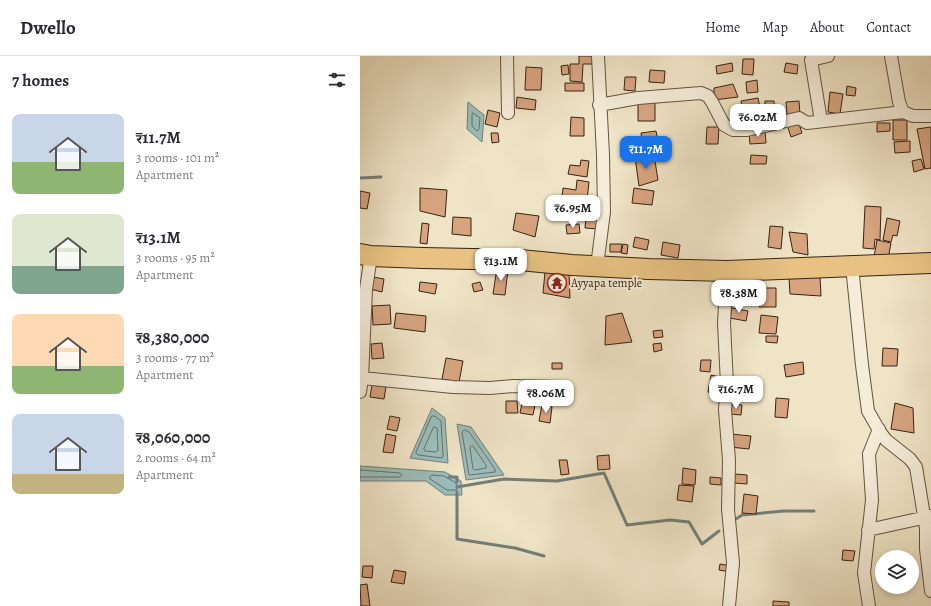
<!DOCTYPE html>
<meta charset="utf-8">
<style>
:root{--surface:#fff;--page:#f2f2f3;--text:#2b2b33;--muted:#7c7c81;--line:#e1e1e2;--accent:#1a73e8}
body{margin:0;font-family:Alegreya,serif;background:var(--page);color:var(--text);height:100vh;display:flex;flex-direction:column;font-size:15px;white-space:nowrap}
*{box-sizing:border-box;margin:0}
p{font-size:13px;color:var(--muted)}
.icon{flex:none;width:22px;height:22px;fill:none;stroke:currentColor;stroke-width:2;stroke-linecap:round;stroke-linejoin:round}
.map{position:relative;flex:1;overflow:hidden}
.drawer{display:flex;flex-direction:column;background:var(--surface);width:360px}
.drawer>*{flex:none}
.fabs{position:absolute;left:515px;top:494px;display:grid;gap:8px}
.fabs a{display:grid;place-items:center;width:44px;height:44px;border-radius:50%;background:var(--surface);box-shadow:0 2px 6px #0003;font-size:20px}
.price{position:absolute;translate:-50% -34px;padding:0 9px;border-radius:8px;background:#fff;color:#222;font-size:13px;line-height:26px;filter:drop-shadow(0 1px 2px #0008)}
.price::after{content:'';position:absolute;left:50%;top:24px;width:12px;height:9px;margin-left:-6px;background:inherit;clip-path:polygon(0 0,100% 0,50% 100%)}
.price.current{background:var(--accent);color:#fff}
ul{padding:0;list-style:none}
li{display:flex;align-items:center;gap:12px;height:100px;padding:0 12px}
li span{display:grid;place-items:center;flex:none;width:112px;height:80px;border-radius:8px;color:#555}
li>.icon{margin-inline-start:auto}
span .icon{width:48px;height:48px;fill:#fffc;stroke-width:1}
li b{font-size:17px}
h2{display:flex;justify-content:space-between;align-items:center;height:48px;padding:0 12px;font-size:17px}
header{display:flex;align-items:center;gap:24px;box-sizing:border-box;height:56px;padding:0 20px;background:var(--surface);border-bottom:1px solid var(--line)}
header strong{font-size:19px}
nav{display:flex;gap:22px;margin-inline-start:auto;font-size:14px}
main{display:flex;flex:1;min-height:0}
.map>svg:first-child{display:block}
</style>
<header>
<strong>Dwello</strong>
<nav><a>Home</a><a>Map</a><a>About</a><a>Contact</a></nav>
</header>
<main>
<section class="drawer">
<h2>7 homes<svg class="icon" aria-label="filters" viewBox="0 0 24 24"><path d="M4 7h16M4 17h16"/><circle cx="9" cy="7" r="2"/><circle cx="15" cy="17" r="2"/></svg></h2>
<ul>
<li><span style="background:linear-gradient(#c9d6e8 60%,#8fb573 0)"><svg class="icon" aria-label="home" viewBox="0 0 24 24"><path d="M3 11l9-7 9 7M6 9v11h12V9"/></svg></span><div><b>₹11.7M</b><p>3 rooms · 101 m²</p><p>Apartment</p></div></li>
<li><span style="background:linear-gradient(#dfe7d0 65%,#7fa58c 0)"><svg class="icon" aria-label="home" viewBox="0 0 24 24"><path d="M3 11l9-7 9 7M6 9v11h12V9"/></svg></span><div><b>₹13.1M</b><p>3 rooms · 95 m²</p><p>Apartment</p></div></li>
<li><span style="background:linear-gradient(#ffd9b3 65%,#8fb573 0)"><svg class="icon" aria-label="home" viewBox="0 0 24 24"><path d="M3 11l9-7 9 7M6 9v11h12V9"/></svg></span><div><b>₹8,380,000</b><p>3 rooms · 77 m²</p><p>Apartment</p></div></li>
<li><span style="background:linear-gradient(#c9d6e8 75%,#c2b280 0)"><svg class="icon" aria-label="home" viewBox="0 0 24 24"><path d="M3 11l9-7 9 7M6 9v11h12V9"/></svg></span><div><b>₹8,060,000</b><p>2 rooms · 64 m²</p><p>Apartment</p></div></li>
</ul>
</section>
<div class="map">
<svg width="571" height="550" viewBox="0 0 571 550">
<rect width="100%" height="100%" fill="#efe4c6"/>
<filter id="stains"><feTurbulence type="fractalNoise" baseFrequency=".005" numOctaves="4"/><feColorMatrix values="0 0 0 0 .2 0 0 0 0 .09 0 0 0 0 .02 0 0 0 .5 -.17"/></filter>
<radialGradient id="worn" r=".72"><stop offset=".6" stop-color="#630" stop-opacity="0"/><stop offset="1" stop-color="#630" stop-opacity=".3"/></radialGradient>
<path fill="#9bbdbb" stroke="#737f78" d="M108,46L124,59L122,86L107,73Z
M72,352L85,362L88,407L50,402Z
M97,368L111,371L144,419L106,424Z
M0,410L85,416L101,425L102,439H85L66,425H0Z"/>
<g fill="none" stroke-linecap="round" stroke-linejoin="round">
<path stroke="#697067" stroke-width="1" d="M113,57L120,62L119,73L117,75L112,70V59Z
M72,360H75L81,365L83,400L82,402L58,399L56,397Z
M74,371L77,372L78,394L76,396L65,395L64,393Z
M105,374L109,376L135,413V416L109,419L102,376Z
M111,390H113L126,409V412L115,414L113,413L110,392Z
M0,414L40,417L42,419L40,421H0
M72,419L84,420L96,427L97,434H87L70,423V421Z"/>
<path stroke="#737f78" stroke-width="3" d="M0,122L21,121
M89,421H97V426
M97,431L144,423L197,425L244,417L267,469L310,464L329,466L342,488L359,475
M97,436V483L155,492L184,500
M376,463L382,459L424,455H454"/>
</g>
<path fill="#d7a47f" stroke="#372313" d="M219,0H233V8H223L222,26L210,25V8H219Z
M383,3H394L393,19L382,18Z
M372,7L373,15L357,18L356,10Z
M426,7L438,9L437,18L424,16Z
M208,9L209,18L202,19L201,10Z
M166,11L182,12L181,34H165Z
M290,14L305,15L304,27L289,26Z
M265,21H276L275,35L264,34Z
M397,24L398,36L387,37L386,26Z
M205,27H224V35H205Z
M373,28L378,41L354,44V32Z
M487,30L496,32L495,40L486,39Z
M470,36L483,38L480,58L468,56Z
M157,41L176,44L175,54L156,52Z
M398,42L403,66L386,69L381,45Z
M278,43H295V65H278Z
M405,45H414L415,62H405Z
M439,45L440,58L427,59L426,46Z
M128,54L140,57L137,71L125,68Z
M211,61L224,62V80H210Z
M533,64H547V84H533Z
M438,65L442,77L431,81L427,69Z
M517,67H530V75L517,76Z
M347,71H359L358,88H346Z
M571,71V112L565,113L557,73Z
M296,75L298,85L282,87L281,77Z
M405,75L406,87L390,88L389,76Z
M131,77H138L139,86L132,87Z
M550,85V96L535,97L534,86Z
M294,99L298,124L279,130L275,101Z
M391,99L407,100L406,108H390Z
M561,103L564,113L554,116L552,105Z
M221,104L229,105L227,121L208,118L210,109L220,110Z
M217,124L229,126L227,144L202,141L203,132L216,134Z
M60,132L87,134L85,161L60,155Z
M274,132L294,135L292,149L272,147Z
M0,135L10,137L7,153L0,152Z
M505,150L521,151L520,184L515,183L514,193L503,192Z
M156,157L179,160L175,181L153,174Z
M93,161L111,162V180L92,178Z
M226,161L240,163L239,173L225,172Z
M527,162L540,165L537,180L533,179L531,186L523,184Z
M62,167L69,168L67,188L60,187Z
M219,168L220,177L207,178L206,169Z
M410,170L423,171L421,193L408,191Z
M429,176L447,178L448,199L433,196Z
M275,181L289,184L287,194L273,191Z
M517,184L531,187L528,203L514,201Z
M303,186L320,189L318,202L301,199Z
M250,188H262L261,196H250Z
M263,188L268,189L267,198L261,197Z
M137,212L148,214L145,239L133,238Z
M185,216L209,217L210,242L183,237Z
M460,220L461,240L430,238L429,222Z
M13,221L24,223L22,236L10,233Z
M354,223L361,224V232H353Z
M60,226L77,228L75,238L59,235Z
M120,226L123,234L114,236L112,228Z
M399,232H416V251H399Z
M30,249L31,268L13,269L12,250Z
M372,252L388,255L386,265L370,262Z
M36,257L66,260L65,276L34,272Z
M262,257L272,286L245,289L246,260Z
M401,259L418,261L416,278L399,277Z
M302,274L303,281L294,282L293,275Z
M406,280H418L417,287L406,286Z
M22,287L24,302L12,303L11,288Z
M301,287L302,294L294,296L293,288Z
M523,292L538,293L537,310H522Z
M86,302L103,305L99,326L82,323Z
M341,304H351L350,316L340,315Z
M443,306L444,318L426,321L424,309Z
M192,307H202V313H192Z
M351,319L360,321L357,338L348,336Z
M12,329L26,331L24,343L10,341Z
M416,342L429,343L427,362L415,361Z
M146,345H157L158,357H146Z
M162,347L175,349L173,359L160,357Z
M535,347L553,352L554,377L531,373Z
M372,348L382,349L381,359L370,358Z
M182,349L192,351L190,367L179,365Z
M30,360L40,362L37,375L27,373Z
M26,378L36,380L33,397L23,396Z
M371,378L391,380L389,393L370,391Z
M249,399L250,413L238,414L237,400Z
M199,404H207L209,418L201,419Z
M323,412L336,414L335,429L322,428Z
M375,418L387,419V428L374,427Z
M350,421L361,422V429L350,428Z
M319,429L334,430L332,446L317,444Z
M384,438L398,440L396,458L382,457Z
M483,494L495,495L493,505L482,504Z
M360,508L371,510L370,516L359,514Z
M3,510H13L12,522L2,521Z
M34,514L46,516L44,528L31,526Z
M7,528L10,550H1L0,529Z
M413,545L429,546V550H413Z"/>
<g fill="none" stroke-linecap="round" stroke-linejoin="round">
<defs>
<path id="minor" d="M147,0L148,57
M531,0L539,46L543,56L553,60H571
M239,49L278,42L341,37L348,40L352,46L364,69L373,74H387L439,62L447,67L543,56
M461,65L451,4L468,0
M237,210L244,156L243,99L238,0
M492,210L502,309L508,355L520,376L526,384L550,403L556,411L566,472V493L571,535
M367,215L364,267L367,328L365,354L369,404L368,453L373,507L369,550
M2,322L93,331L130,332L153,330L200,331
M0,336L2,322L6,233L11,200
M508,474L571,460
M509,550L504,517L512,444L509,398L519,373"/>
<path id="primary" d="M0,198L11,200L63,202L160,204L212,209L289,213L367,215L571,207"/>
</defs>
<use href="#minor" stroke="#655340" stroke-width="14"/>
<use href="#primary" stroke="#372313" stroke-width="22"/>
<use href="#minor" stroke="#f5edda" stroke-width="12"/>
<use href="#primary" stroke="#e8c283" stroke-width="20"/>
</g>
<defs>
<symbol id="temple-ring" viewBox="-11 -11 22 22"><circle r="9.5" fill="#f5edda" stroke="#8f2418" stroke-width="1.5"/><path d="M0-6L5-2H3V0L6.5 2.5H4V6H1.5V3h-3V6H-4V2.5H-6.5L-3 0V-2H-5Z" fill="#8f2418"/></symbol>
</defs>
<g fill-rule="evenodd">
<use href="#temple-ring" x="186" y="216" width="22" height="22"/>
</g>
<g text-anchor="middle" dominant-baseline="central" stroke-width="4" stroke-linejoin="round" paint-order="stroke">
<g font-size="12" fill="#372313" stroke="#f5edda" text-anchor="start">
<text x="211" y="227">Ayyapa temple</text>
</g>
</g>
<rect width="100%" height="100%" filter="url(#stains)"/>
<rect width="100%" height="100%" fill="url(#worn)"/>
</svg>
<div class="fabs">
<a><svg class="icon" aria-label="layers" viewBox="0 0 24 24"><path d="M12 4l9 5-9 5-9-5zM3 14l9 5 9-5"/></svg></a>
</div>
<b class="price" style="left:398px;top:82px">₹6.02M</b>
<b class="price current" style="left:286px;top:114px">₹11.7M</b>
<b class="price" style="left:213px;top:173px">₹6.95M</b>
<b class="price" style="left:141px;top:226px">₹13.1M</b>
<b class="price" style="left:379px;top:258px">₹8.38M</b>
<b class="price" style="left:376px;top:354px">₹16.7M</b>
<b class="price" style="left:186px;top:358px">₹8.06M</b>
</div>
</main>
